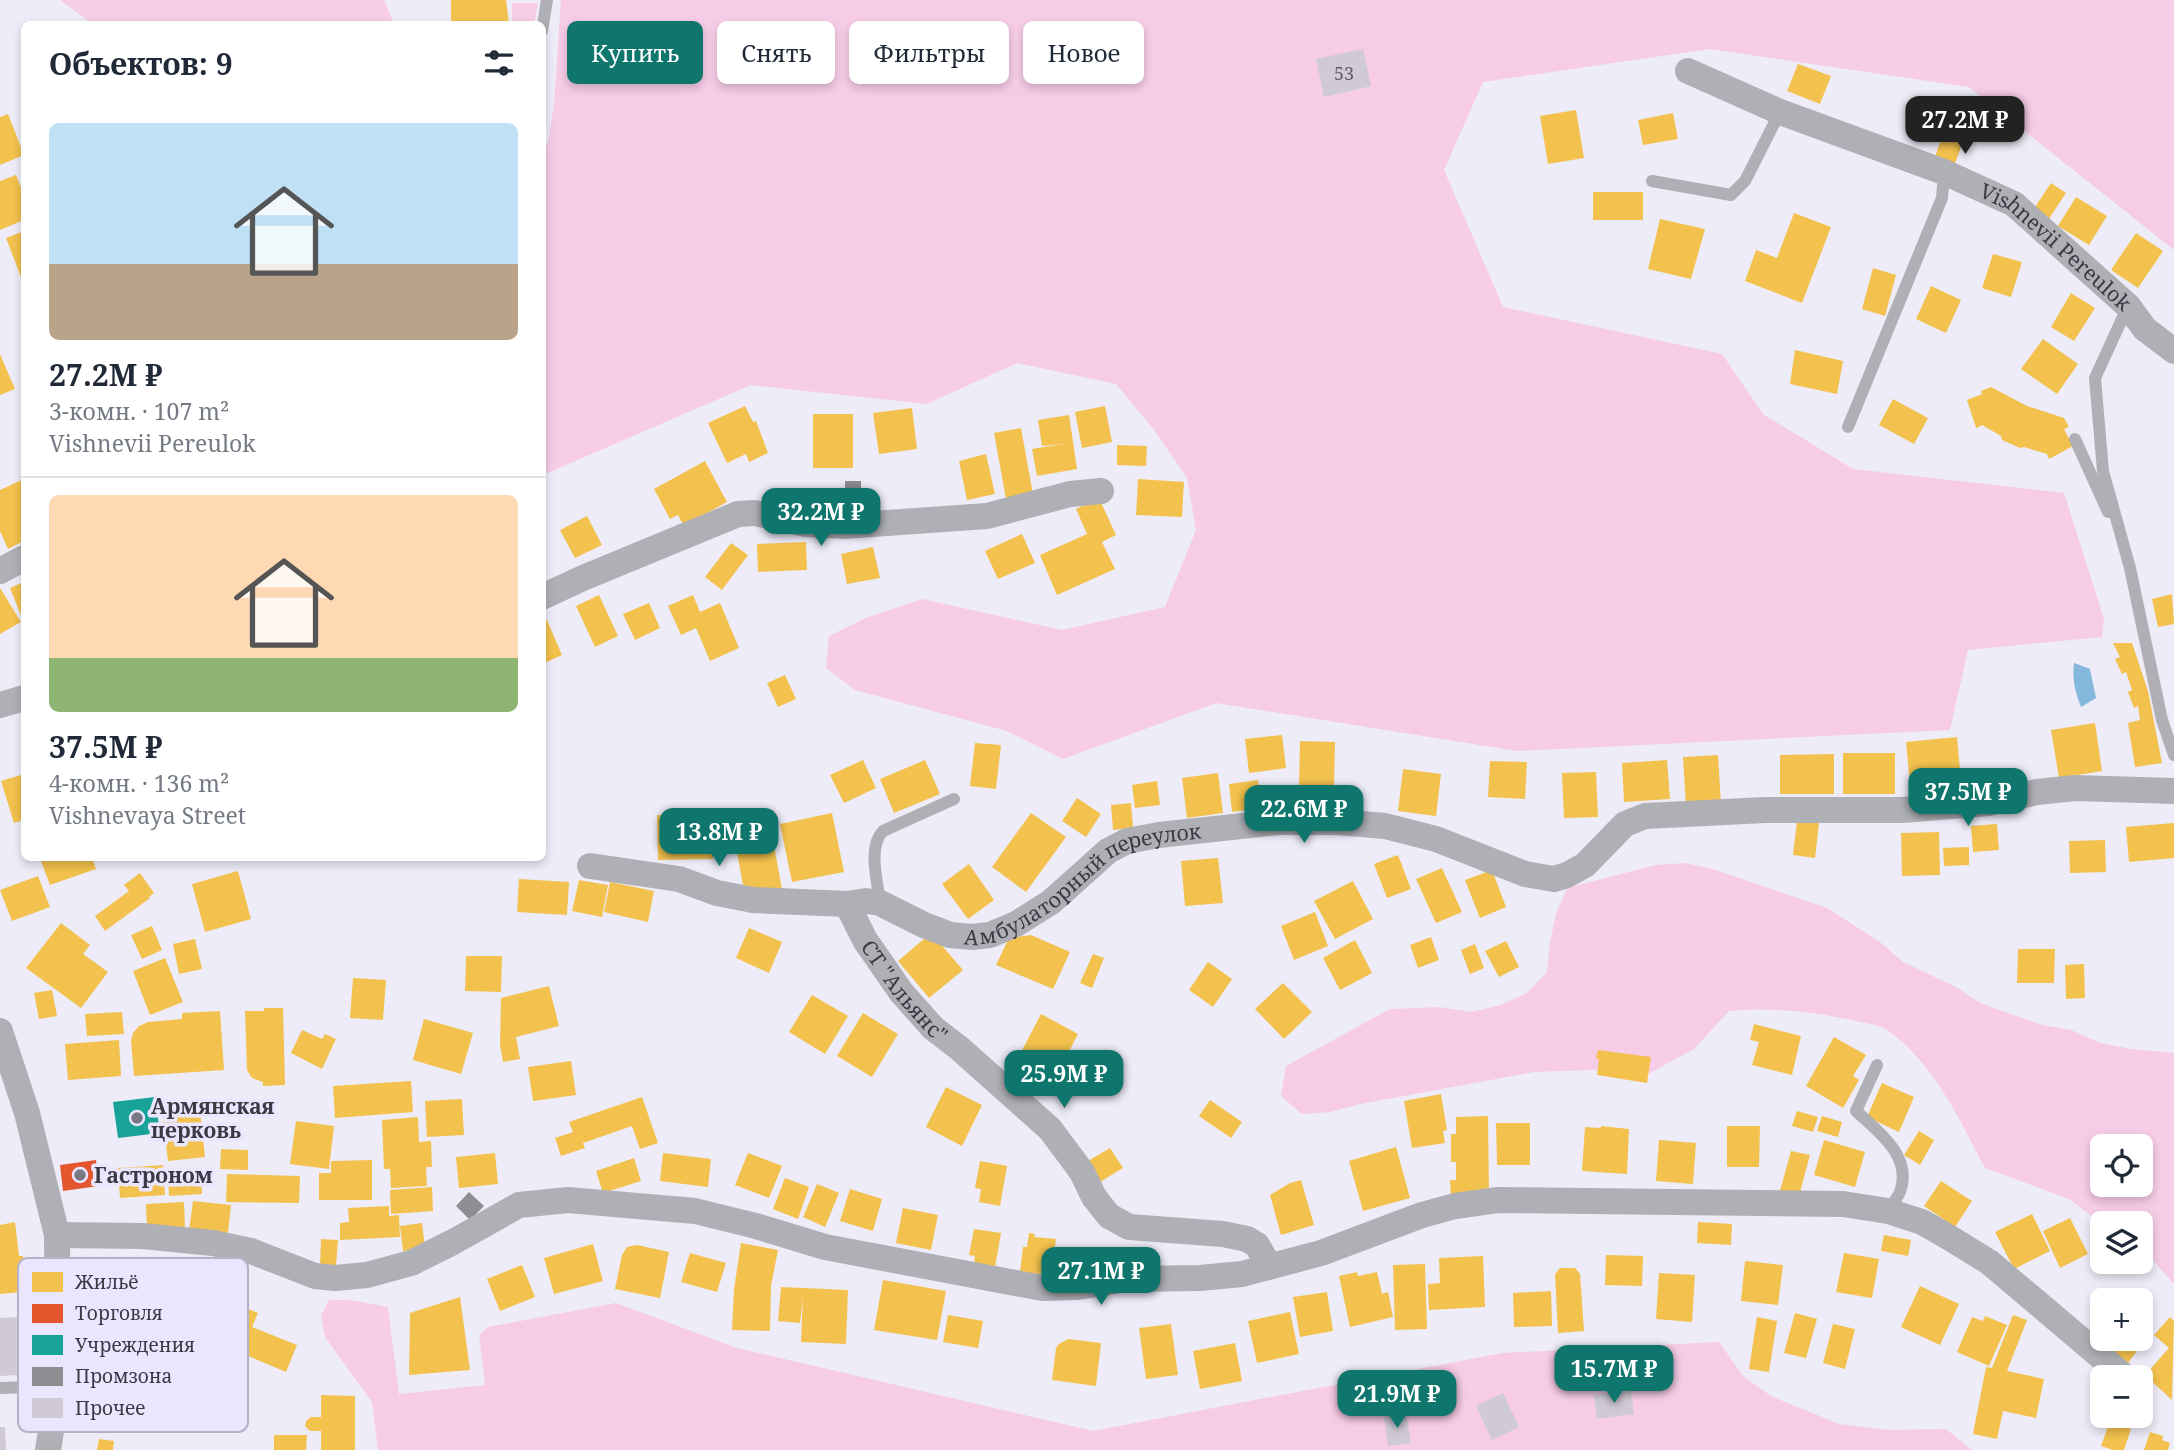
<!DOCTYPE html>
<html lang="ru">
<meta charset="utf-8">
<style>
:root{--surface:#fff;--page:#f2f2f3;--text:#1f2937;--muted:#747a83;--line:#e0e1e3;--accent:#0f766e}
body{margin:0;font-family:"Noto Serif",serif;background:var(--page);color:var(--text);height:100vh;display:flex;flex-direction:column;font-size:26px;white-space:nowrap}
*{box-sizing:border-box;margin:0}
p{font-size:23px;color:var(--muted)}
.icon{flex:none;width:38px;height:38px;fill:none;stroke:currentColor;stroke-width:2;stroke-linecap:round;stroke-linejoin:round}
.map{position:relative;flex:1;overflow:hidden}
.drawer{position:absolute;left:21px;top:21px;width:525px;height:840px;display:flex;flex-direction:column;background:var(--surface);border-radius:10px;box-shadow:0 4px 10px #0003}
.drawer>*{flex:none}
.guide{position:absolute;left:567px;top:21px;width:665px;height:63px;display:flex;gap:14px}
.controls{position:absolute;left:2090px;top:1134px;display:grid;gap:14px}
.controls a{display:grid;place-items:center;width:63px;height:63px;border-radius:10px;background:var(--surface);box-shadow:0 4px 10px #0003;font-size:35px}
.price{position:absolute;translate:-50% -60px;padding:0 16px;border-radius:14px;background:var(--accent);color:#fff;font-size:23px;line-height:46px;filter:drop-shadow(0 2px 4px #0008)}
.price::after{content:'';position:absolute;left:50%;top:42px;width:21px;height:16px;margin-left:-10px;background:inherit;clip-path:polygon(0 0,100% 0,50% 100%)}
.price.active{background:#222;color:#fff}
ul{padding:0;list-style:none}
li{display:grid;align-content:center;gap:14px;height:371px;padding:0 28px}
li+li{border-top:2px solid var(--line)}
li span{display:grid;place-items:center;height:217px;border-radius:10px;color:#555}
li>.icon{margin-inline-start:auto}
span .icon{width:126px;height:126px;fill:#fffc;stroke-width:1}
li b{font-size:30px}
h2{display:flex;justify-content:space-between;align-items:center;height:84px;padding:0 28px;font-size:30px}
.chip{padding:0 24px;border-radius:10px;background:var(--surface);box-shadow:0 4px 10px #0003;font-size:24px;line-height:63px}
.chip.active{background:var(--accent);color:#fff}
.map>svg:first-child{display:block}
</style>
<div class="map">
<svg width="2174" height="1450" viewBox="0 0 2174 1450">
<rect width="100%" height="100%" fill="#eeecf8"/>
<path fill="#f6cce6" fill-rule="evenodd" d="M60,0H384L394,24H93Z
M561,0H2174V250L1969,87L1710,49L1483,82L1444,170L1503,307L1722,354L1763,414L1853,469L2064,493L2104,619L2102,637L1968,650L1950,730L1517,751L1216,703L1063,759L1007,731L855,690L826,668L829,636L866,618L922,599L1062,630L1165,607L1196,530L1187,478L1155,431L1116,384L1017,363L927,404L751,385L543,475L542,147L548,143L554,105Z
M512,3H538L534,24H512Z
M1686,863L1716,870L1827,908L1880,942L1903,962L1956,987L1980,1003L2042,1025L2071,1030L2100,1043L2131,1049L2174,1053V1284L2140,1246V1223L2102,1224L2069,1199L1985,1168C1958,1117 1935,1064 1887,1030C1880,1025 1869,1024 1861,1022C1814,1012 1777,1007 1729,1011L1694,1049L1650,1073L1620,1069L1534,1072L1360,1104L1330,1112L1302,1114L1281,1096L1286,1066L1390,1009L1439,1007L1471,1012L1501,1005L1527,993L1547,972L1550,942L1556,914L1567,888L1656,865ZM2102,1146H2140V1185H2102Z
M329,1300H350L388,1307L399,1394L485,1385L479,1335L488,1327L616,1303L737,1348L1093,1431L1502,1353L1719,1342L1743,1376L1771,1396L1839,1424L1888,1430L1946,1429L1972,1450H378L372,1402L325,1337L321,1316Z"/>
<path fill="#84b8dd" d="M2074,663L2090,669L2096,698L2081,707C2075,691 2072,680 2074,663Z"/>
<path fill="#f2c14e" d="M451,0H506L509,24H451Z
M1798,64L1831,76L1820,104L1787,91Z
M1576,110L1584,158L1548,164L1540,116Z
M1673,113L1678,139L1643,145L1638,120Z
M8,114L24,155L0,165V117Z
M1942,137L1962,144L1952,172L1932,165Z
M16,175L24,195V220L0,230V181Z
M2051,183L2066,193L2048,220L2033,210Z
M1593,192H1643V220H1593Z
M2076,197L2107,216L2089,245L2058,226Z
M1794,213L1831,227L1802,303L1745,281L1756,250L1777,258Z
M1660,219L1705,229L1691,279L1648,269Z
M24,231V275L21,277L6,238Z
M2136,233L2163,251L2138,288L2111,270Z
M1993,254L2022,262L2011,297L1982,288Z
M1873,268L1896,275L1885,316L1862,309Z
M1931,286L1961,300L1946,333L1916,319Z
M2071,293L2095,308L2074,341L2051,327Z
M2043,339L2078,364L2057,394L2021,369Z
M1795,350L1843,361L1837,394L1790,384Z
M0,354L15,389L0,395Z
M1991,387L2027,406L2064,418L2069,427L2064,429L2073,446L2049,459L2047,454L2024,447L2020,448L2002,440L2001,436L1982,425L1976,428L1967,400L1982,394L1981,391Z
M1893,399L1928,418L1914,444L1879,425Z
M745,406L753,422L756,421L768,453L749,462L746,454L727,463L708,423Z
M1105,406L1112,442L1082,448L1075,412Z
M912,408L917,449L879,454L873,413Z
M813,414H853V468H813Z
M1069,415L1077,469L1037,476L1032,449L1063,444L1042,446L1038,420Z
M1021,428L1033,494L1006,499L994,433Z
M1117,445L1147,446L1146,466L1117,465Z
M986,454L995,494L967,500L959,461Z
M705,461L727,502L684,526L678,515L670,519L654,489Z
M24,479V541L8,549L0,531V490Z
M1138,479L1184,482L1182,517L1136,515Z
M1099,498L1116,535L1102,542L1115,569L1057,595L1040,555L1087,534L1076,509Z
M587,516L602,545L575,558L560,530Z
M1022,534L1035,563L998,579L985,551Z
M806,542L807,570L758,572L757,544Z
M731,543L748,555L722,590L705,577Z
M873,547L880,578L847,584L841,554Z
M24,582V623L10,588Z
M0,588L21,622L0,634Z
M2172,594L2174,624L2158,627L2152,599Z
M599,595L618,636L595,647L576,606Z
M693,595L700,612L720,603L739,648L710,661L696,628L681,635L668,606Z
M649,603L660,628L635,640L623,614Z
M546,618L562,655L542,664V619Z
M2113,643H2132L2148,691L2162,763L2135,767L2128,723L2140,720L2138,706L2134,708L2128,692L2132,690L2126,672L2122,674L2115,659L2120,657Z
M785,675L796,699L778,707L767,683Z
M2095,723L2102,771L2059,778L2051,730Z
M1282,735L1286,768L1249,773L1245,739Z
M1957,737L1961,781L1910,785L1906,742Z
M1300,741L1335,742L1334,788L1299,787Z
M975,743L1001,745L996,789L970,786Z
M1843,753H1895V794H1843Z
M1834,754V794H1780V755Z
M1718,755L1721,805L1686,807L1683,757Z
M863,760L876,788L844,803L830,775Z
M925,760L940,794L894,813L880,779Z
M1667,760L1670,799L1624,802L1622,763Z
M1490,761L1527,762L1525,799L1488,797Z
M1403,769L1441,774L1436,816L1398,811Z
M1596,772L1598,817L1564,818L1562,773Z
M1218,773L1223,813L1187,818L1182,778Z
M24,774V820L14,823L1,781Z
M1258,780L1262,808L1232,812L1229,784Z
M1157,781L1160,805L1135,808L1132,785Z
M1077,798L1101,814L1086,837L1062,821Z
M1131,803L1133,828L1113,830L1111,805Z
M832,813L844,872L792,882L780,824Z
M1031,813L1066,837L1026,892L992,867Z
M713,814V859L658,860L657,815Z
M1797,821L1819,823L1815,858L1793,855Z
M2174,823V858L2129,862L2126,827Z
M1997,824L1999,850L1973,852L1971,826Z
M771,830L782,889L745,896L734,836Z
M1939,832L1940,875L1902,876L1901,833Z
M2105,840L2106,872L2070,873L2069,841Z
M1969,847V865L1944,866L1943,848Z
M1398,855L1411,889L1387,898L1374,864Z
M40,858H92L96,869L50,885Z
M1218,858L1223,903L1185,906L1181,861Z
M969,864L994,900L968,919L942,884Z
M1442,868L1462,912L1436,923L1416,879Z
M1492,870L1506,907L1480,918L1465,880Z
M238,871L251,919L205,932L192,884Z
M140,873L154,893L149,897L150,898L105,931L95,916L129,891L124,885Z
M38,876L50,907L12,921L0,890Z
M519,879L569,882L567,915L517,912Z
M579,880L608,885L602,917L572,911Z
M1353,881L1373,919L1335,939L1314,901Z
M610,882L654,891L648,922L604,912Z
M1315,912L1328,946L1294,960L1281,926Z
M61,923L90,945L83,954L108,972L81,1008L26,968Z
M152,926L162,950L142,959L131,935Z
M749,928L782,942L769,973L736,958Z
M931,933L963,970L929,998L898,961Z
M1031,935L1070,952L1053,989L996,965L1009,938Z
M1431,937L1439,960L1418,968L1410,945Z
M195,939L202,969L179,974L173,944Z
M1355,940L1372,973L1340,990L1323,958Z
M1506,941L1519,967L1499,977L1485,951Z
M1475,944L1484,968L1470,974L1461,950Z
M2018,949H2055L2054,983H2017Z
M1093,954L1104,958L1092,988L1080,983Z
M466,956H502L501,992L465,991Z
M165,958L183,1002L150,1015L133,971Z
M1208,962L1232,979L1213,1007L1189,990Z
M2084,964L2085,998L2066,999L2065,965Z
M353,978L386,980L383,1020L350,1018Z
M1283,983L1312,1012L1284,1039L1255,1009Z
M549,986L559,1026L516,1037L520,1059L503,1062L500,1045L501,998Z
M52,990L57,1016L39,1019L34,993Z
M812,995L848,1016L825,1054L789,1032Z
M264,1008H283L285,1085L263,1086V1082L252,1078L247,1070L245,1011H264Z
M220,1011L224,1070L134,1076L131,1041L133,1033L139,1026L148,1022L182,1019V1013Z
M122,1012L124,1034L87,1036L85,1014Z
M863,1013L898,1034L872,1077L837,1056Z
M1041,1014L1078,1034L1052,1085L1020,1068L1022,1064L1018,1058Z
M424,1019L473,1033L461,1074L413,1060Z
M1754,1024L1801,1036L1792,1075L1752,1065L1759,1042L1750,1040Z
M302,1030L322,1039L325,1034L336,1039L322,1069L291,1053Z
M1834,1037L1866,1055L1853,1076L1859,1080L1843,1108L1806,1086Z
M119,1040L121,1076L68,1080L65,1044Z
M1598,1050L1651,1057L1647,1083L1597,1075L1599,1059L1596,1058Z
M571,1061L576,1095L533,1101L528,1067Z
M411,1081L413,1112L335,1118L333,1086Z
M1882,1083L1914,1097L1899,1132L1867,1117Z
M946,1087L982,1105L962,1146L926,1127Z
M1441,1094L1447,1130L1443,1131L1445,1143L1412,1148L1404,1101Z
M642,1097L658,1143L640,1149L632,1126L583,1143L585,1148L561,1156L555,1138L573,1132L569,1122Z
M462,1099L464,1135L427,1137L425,1101Z
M1210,1100L1242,1122L1231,1138L1199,1116Z
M200,1111L205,1157L168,1161L163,1116Z
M1797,1111L1818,1117L1813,1132L1792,1126Z
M1488,1116L1489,1193L1451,1197L1450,1180H1456V1162H1451V1134H1456V1117Z
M1822,1116L1842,1122L1838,1137L1817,1131Z
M418,1117L419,1142L431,1141L432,1167H426L427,1186L391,1188L390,1169H384L382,1120Z
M296,1121L334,1126L329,1169L290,1164Z
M1496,1123H1530V1165H1497Z
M1601,1126L1629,1129L1627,1174L1582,1171L1585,1127L1601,1128Z
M1727,1126H1760L1759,1167H1727Z
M1919,1131L1934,1140L1920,1165L1904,1155Z
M1659,1140L1696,1143L1693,1184L1656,1181Z
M1824,1140L1865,1152L1855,1187L1814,1175Z
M1396,1147L1410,1198L1363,1211L1349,1161Z
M1110,1148L1123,1168L1100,1182L1088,1161Z
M221,1149L248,1150V1170L220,1169Z
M1791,1151L1810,1155L1799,1196L1780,1191Z
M495,1153L498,1184L459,1188L456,1157Z
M663,1153L711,1159L708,1187L660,1181Z
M748,1153L782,1166L769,1198L735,1185Z
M634,1158L641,1181L603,1193L596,1171Z
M372,1160V1200H319V1173H331V1161Z
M980,1161L1007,1166L1000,1206L979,1202L981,1189L975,1188Z
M163,1165L165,1195L120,1198L118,1168Z
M201,1172L202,1194L169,1196L168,1174Z
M227,1174L300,1176L299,1203L226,1202Z
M785,1178L809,1187L798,1219L773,1209Z
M1301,1180L1314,1225L1281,1235L1270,1195L1290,1183Z
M1941,1181L1972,1201L1955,1227L1924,1206Z
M817,1184L839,1193L825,1227L803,1217Z
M432,1187L433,1211L391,1214L390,1190Z
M850,1189L882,1199L873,1231L840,1221Z
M193,1201L231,1205L227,1242L188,1238Z
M184,1202L185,1228L147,1230L146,1204Z
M389,1206V1216L399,1215L400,1237L340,1240V1223L349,1222L348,1208Z
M903,1208L938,1215L931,1250L896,1243Z
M2032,1214L2050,1251L2014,1269L1995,1232Z
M2070,1218L2088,1254L2060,1268L2043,1231Z
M15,1222L19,1256H23L24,1266H20L23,1292L0,1294V1225Z
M1698,1222L1732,1224L1731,1245L1697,1243Z
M422,1223L425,1248L403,1251L400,1226Z
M974,1229L1001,1233L994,1273L973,1270L975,1256L969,1255Z
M1029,1233L1035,1234L1034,1237L1056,1239L1054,1253H1050V1259H1046L1045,1265H1042L1041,1274L1020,1272L1023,1247H1027Z
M1884,1235L1911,1240L1908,1256L1881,1251Z
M321,1239L338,1240L336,1266H320Z
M741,1243L778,1250L771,1286L770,1331L732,1330L734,1289Z
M593,1244L603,1281L554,1294L544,1258Z
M637,1245L669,1252L660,1298L615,1289L622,1255L627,1247Z
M690,1253L726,1263L717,1292L681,1282Z
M1844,1253L1879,1259L1872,1298L1836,1292Z
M1606,1255L1643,1256L1642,1286L1605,1285Z
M1483,1256L1485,1307L1429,1310L1428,1284L1440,1283L1439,1258Z
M1745,1261L1783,1265L1778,1305L1741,1301Z
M1425,1264L1427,1329L1395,1330L1393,1265Z
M522,1265L535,1297L500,1311L487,1279Z
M1560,1268H1575L1580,1274L1584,1331L1558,1333L1555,1274Z
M1357,1272L1358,1276L1377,1272L1382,1294L1388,1292L1393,1317L1350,1327L1339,1276Z
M1659,1273L1695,1275L1692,1322L1656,1319Z
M883,1280L946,1291L937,1340L874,1330Z
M1920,1286L1959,1304L1940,1345L1901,1327Z
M781,1287L848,1290L846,1344L801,1342L803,1297L800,1323L778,1321Z
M1551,1291L1552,1326L1514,1327L1513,1293Z
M209,1292L258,1313L252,1327L297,1345L286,1372L192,1332Z
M1327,1292L1333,1331L1300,1337L1293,1297Z
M460,1297L470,1370L409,1375L410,1313Z
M1290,1312L1299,1354L1257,1363L1248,1321Z
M1795,1313L1817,1319L1806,1358L1784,1353Z
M948,1315L983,1321L978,1348L943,1342Z
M2013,1315L2027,1320L2007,1371L2044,1379L2036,1418L2003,1411L1997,1439L1973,1434L1986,1367L1992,1368Z
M1985,1316L2007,1325L1989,1366L1957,1352L1972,1317L1983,1321Z
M1757,1317L1777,1321L1769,1372L1749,1369Z
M2170,1317L2174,1321L2172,1400L2145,1375L2169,1348L2154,1335Z
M1171,1324L1178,1375L1146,1379L1139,1328Z
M1833,1324L1855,1329L1845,1369L1823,1363Z
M2140,1328L2149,1335L2125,1367L2109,1355L2114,1348L2102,1339H2140Z
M1068,1339L1101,1343L1096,1386L1052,1380L1056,1348L1059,1344Z
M1235,1343L1242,1381L1200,1389L1193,1351Z
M321,1395L355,1396V1450H321V1431H310L305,1426L306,1421L311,1417H321Z
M2111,1418L2124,1422L2123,1426L2131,1429L2124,1450H2113L2101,1446Z
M2150,1432L2163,1436L2162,1440L2170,1443L2168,1450H2144Z
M274,1435H307L306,1450H274Z
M99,1439L114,1441L113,1450H97Z"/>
<path fill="#e4572e" d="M96,1160L99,1186L63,1191L60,1165Z"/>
<path fill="#17a398" d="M155,1097L160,1133L118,1138L113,1102Z"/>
<path fill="#8d8d92" d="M845,481H861V509H845Z
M469,1192L484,1206L470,1220L456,1206Z"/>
<path fill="#cfcad5" d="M1363,49L1371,86L1324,97L1316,59Z
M17,1317L20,1375L0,1376V1318Z
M1631,1391L1634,1414L1597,1419L1594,1395Z
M1503,1393L1519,1427L1492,1440L1476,1406Z
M1406,1413L1411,1443L1388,1446L1384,1417Z
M0,1427H5L6,1450H0Z"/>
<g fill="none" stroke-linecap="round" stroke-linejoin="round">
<path stroke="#afb0b6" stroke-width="12" d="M542,31L547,0
M1652,181L1731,195L1745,181L1780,112
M2128,306L2095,378L2103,471L2130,568L2162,720L2174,755
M1848,427L1942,198L1944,172
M2075,439L2108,512
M880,903C878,882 867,848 883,831L954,799
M1877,1065L1856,1111C1879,1132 1913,1157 1900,1192C1897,1199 1891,1205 1888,1211
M0,1388L58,1386"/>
<g stroke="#afb0b6" stroke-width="26">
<path id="s1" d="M1688,71L1780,112L1944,172L2014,204L2128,306L2145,329L2174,351"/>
<path d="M0,571L24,558"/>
<path d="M542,597L583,578L738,514L755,513L806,524L844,526L987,516L1070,494L1101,491"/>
<path d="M0,705L24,698"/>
<path id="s2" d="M590,866L679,879L717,893L753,900L847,904L866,901L880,903L924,925L950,935L972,937L990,935L1016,924L1051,902L1108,851L1127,841L1159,835L1279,822H1337L1385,826L1436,839L1525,874L1554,879L1567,875L1585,865L1625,824L1645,816L1765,810H1902L1988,803L2037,792L2075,788L2174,791"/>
<path id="s3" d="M847,904L865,940L901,992L933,1028L959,1048L1050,1129L1082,1172L1094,1197L1109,1216L1129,1227L1223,1234L1247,1239L1257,1245L1269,1266"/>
<path d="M0,1031L27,1113L57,1235L58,1386L48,1450"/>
<path d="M57,1235L142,1236L213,1243L251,1251L315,1276L335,1278L367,1275L411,1263L453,1242L519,1205L568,1200L695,1211L756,1226L825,1247L1042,1288L1078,1287L1127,1279L1200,1278L1242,1274L1321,1253L1422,1215L1455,1206L1498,1200L1843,1204L1888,1211L1922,1222L1950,1238L1989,1262L2125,1377"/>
</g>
</g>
<g fill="#7a7884" stroke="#eae6fe" stroke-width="2.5">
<circle cx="137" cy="1118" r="7"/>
<circle cx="80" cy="1175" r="7"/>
</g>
<g text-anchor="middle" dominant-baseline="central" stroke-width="7" stroke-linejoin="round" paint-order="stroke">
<g font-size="18" fill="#615d69">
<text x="1344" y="73">53</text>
</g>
<g font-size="21" fill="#3c3945" stroke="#eae6fe">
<text stroke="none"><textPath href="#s1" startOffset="411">Vishnevii Pereulok</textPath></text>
<text stroke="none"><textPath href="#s2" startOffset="520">Амбулаторный переулок</textPath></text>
<text stroke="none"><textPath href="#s3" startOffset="105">СТ "Альянс"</textPath></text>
</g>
<g font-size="21" font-weight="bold" fill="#3c3945" stroke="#eae6fe" text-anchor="start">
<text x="151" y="1106">Армянская<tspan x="151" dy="24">церковь</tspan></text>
<text x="94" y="1175">Гастроном</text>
</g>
</g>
<rect x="18" y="1258" width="230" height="174" rx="10" fill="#eae6fe" stroke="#b6b2c6" stroke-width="2"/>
<rect x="32" y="1272" width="31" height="20" fill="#f2c14e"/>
<rect x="32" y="1304" width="31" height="19" fill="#e4572e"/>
<rect x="32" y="1335" width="31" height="20" fill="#17a398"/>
<rect x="32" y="1367" width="31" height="19" fill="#8d8d92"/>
<rect x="32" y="1398" width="31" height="20" fill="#cfcad5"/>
<g font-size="19" fill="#3c3945">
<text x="75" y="1289">Жильё</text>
<text x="75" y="1320">Торговля</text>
<text x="75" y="1352">Учреждения</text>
<text x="75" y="1383">Промзона</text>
<text x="75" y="1415">Прочее</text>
</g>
</svg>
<div class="controls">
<a><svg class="icon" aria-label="locate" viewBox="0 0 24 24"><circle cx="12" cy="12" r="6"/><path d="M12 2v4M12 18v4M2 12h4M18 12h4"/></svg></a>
<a><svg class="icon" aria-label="layers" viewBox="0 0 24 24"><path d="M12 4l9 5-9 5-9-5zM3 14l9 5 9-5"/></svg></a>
<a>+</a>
<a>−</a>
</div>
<b class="price active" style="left:1965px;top:156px">27.2M ₽</b>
<b class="price" style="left:821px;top:548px">32.2M ₽</b>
<b class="price" style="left:1968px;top:828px">37.5M ₽</b>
<b class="price" style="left:1304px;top:845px">22.6M ₽</b>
<b class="price" style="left:719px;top:868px">13.8M ₽</b>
<b class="price" style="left:1064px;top:1110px">25.9M ₽</b>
<b class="price" style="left:1101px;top:1307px">27.1M ₽</b>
<b class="price" style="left:1614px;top:1405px">15.7M ₽</b>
<b class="price" style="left:1397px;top:1430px">21.9M ₽</b>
<div class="guide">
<a class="chip active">Купить</a>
<a class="chip">Снять</a>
<a class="chip">Фильтры</a>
<a class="chip">Новое</a>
</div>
<section class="drawer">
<h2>Объектов: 9<svg class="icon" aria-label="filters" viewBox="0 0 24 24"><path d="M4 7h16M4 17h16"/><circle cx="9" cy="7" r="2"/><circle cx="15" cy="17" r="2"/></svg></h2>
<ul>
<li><span style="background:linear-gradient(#bfe0f5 65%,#b9a48a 0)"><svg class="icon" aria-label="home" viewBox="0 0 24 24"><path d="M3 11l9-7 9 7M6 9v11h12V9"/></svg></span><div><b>27.2M ₽</b><p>3-комн. · 107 m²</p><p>Vishnevii Pereulok</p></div></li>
<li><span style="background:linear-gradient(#ffd9b3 75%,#8fb573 0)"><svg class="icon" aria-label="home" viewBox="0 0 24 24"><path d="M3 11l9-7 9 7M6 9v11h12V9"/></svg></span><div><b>37.5M ₽</b><p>4-комн. · 136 m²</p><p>Vishnevaya Street</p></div></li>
</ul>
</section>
</div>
